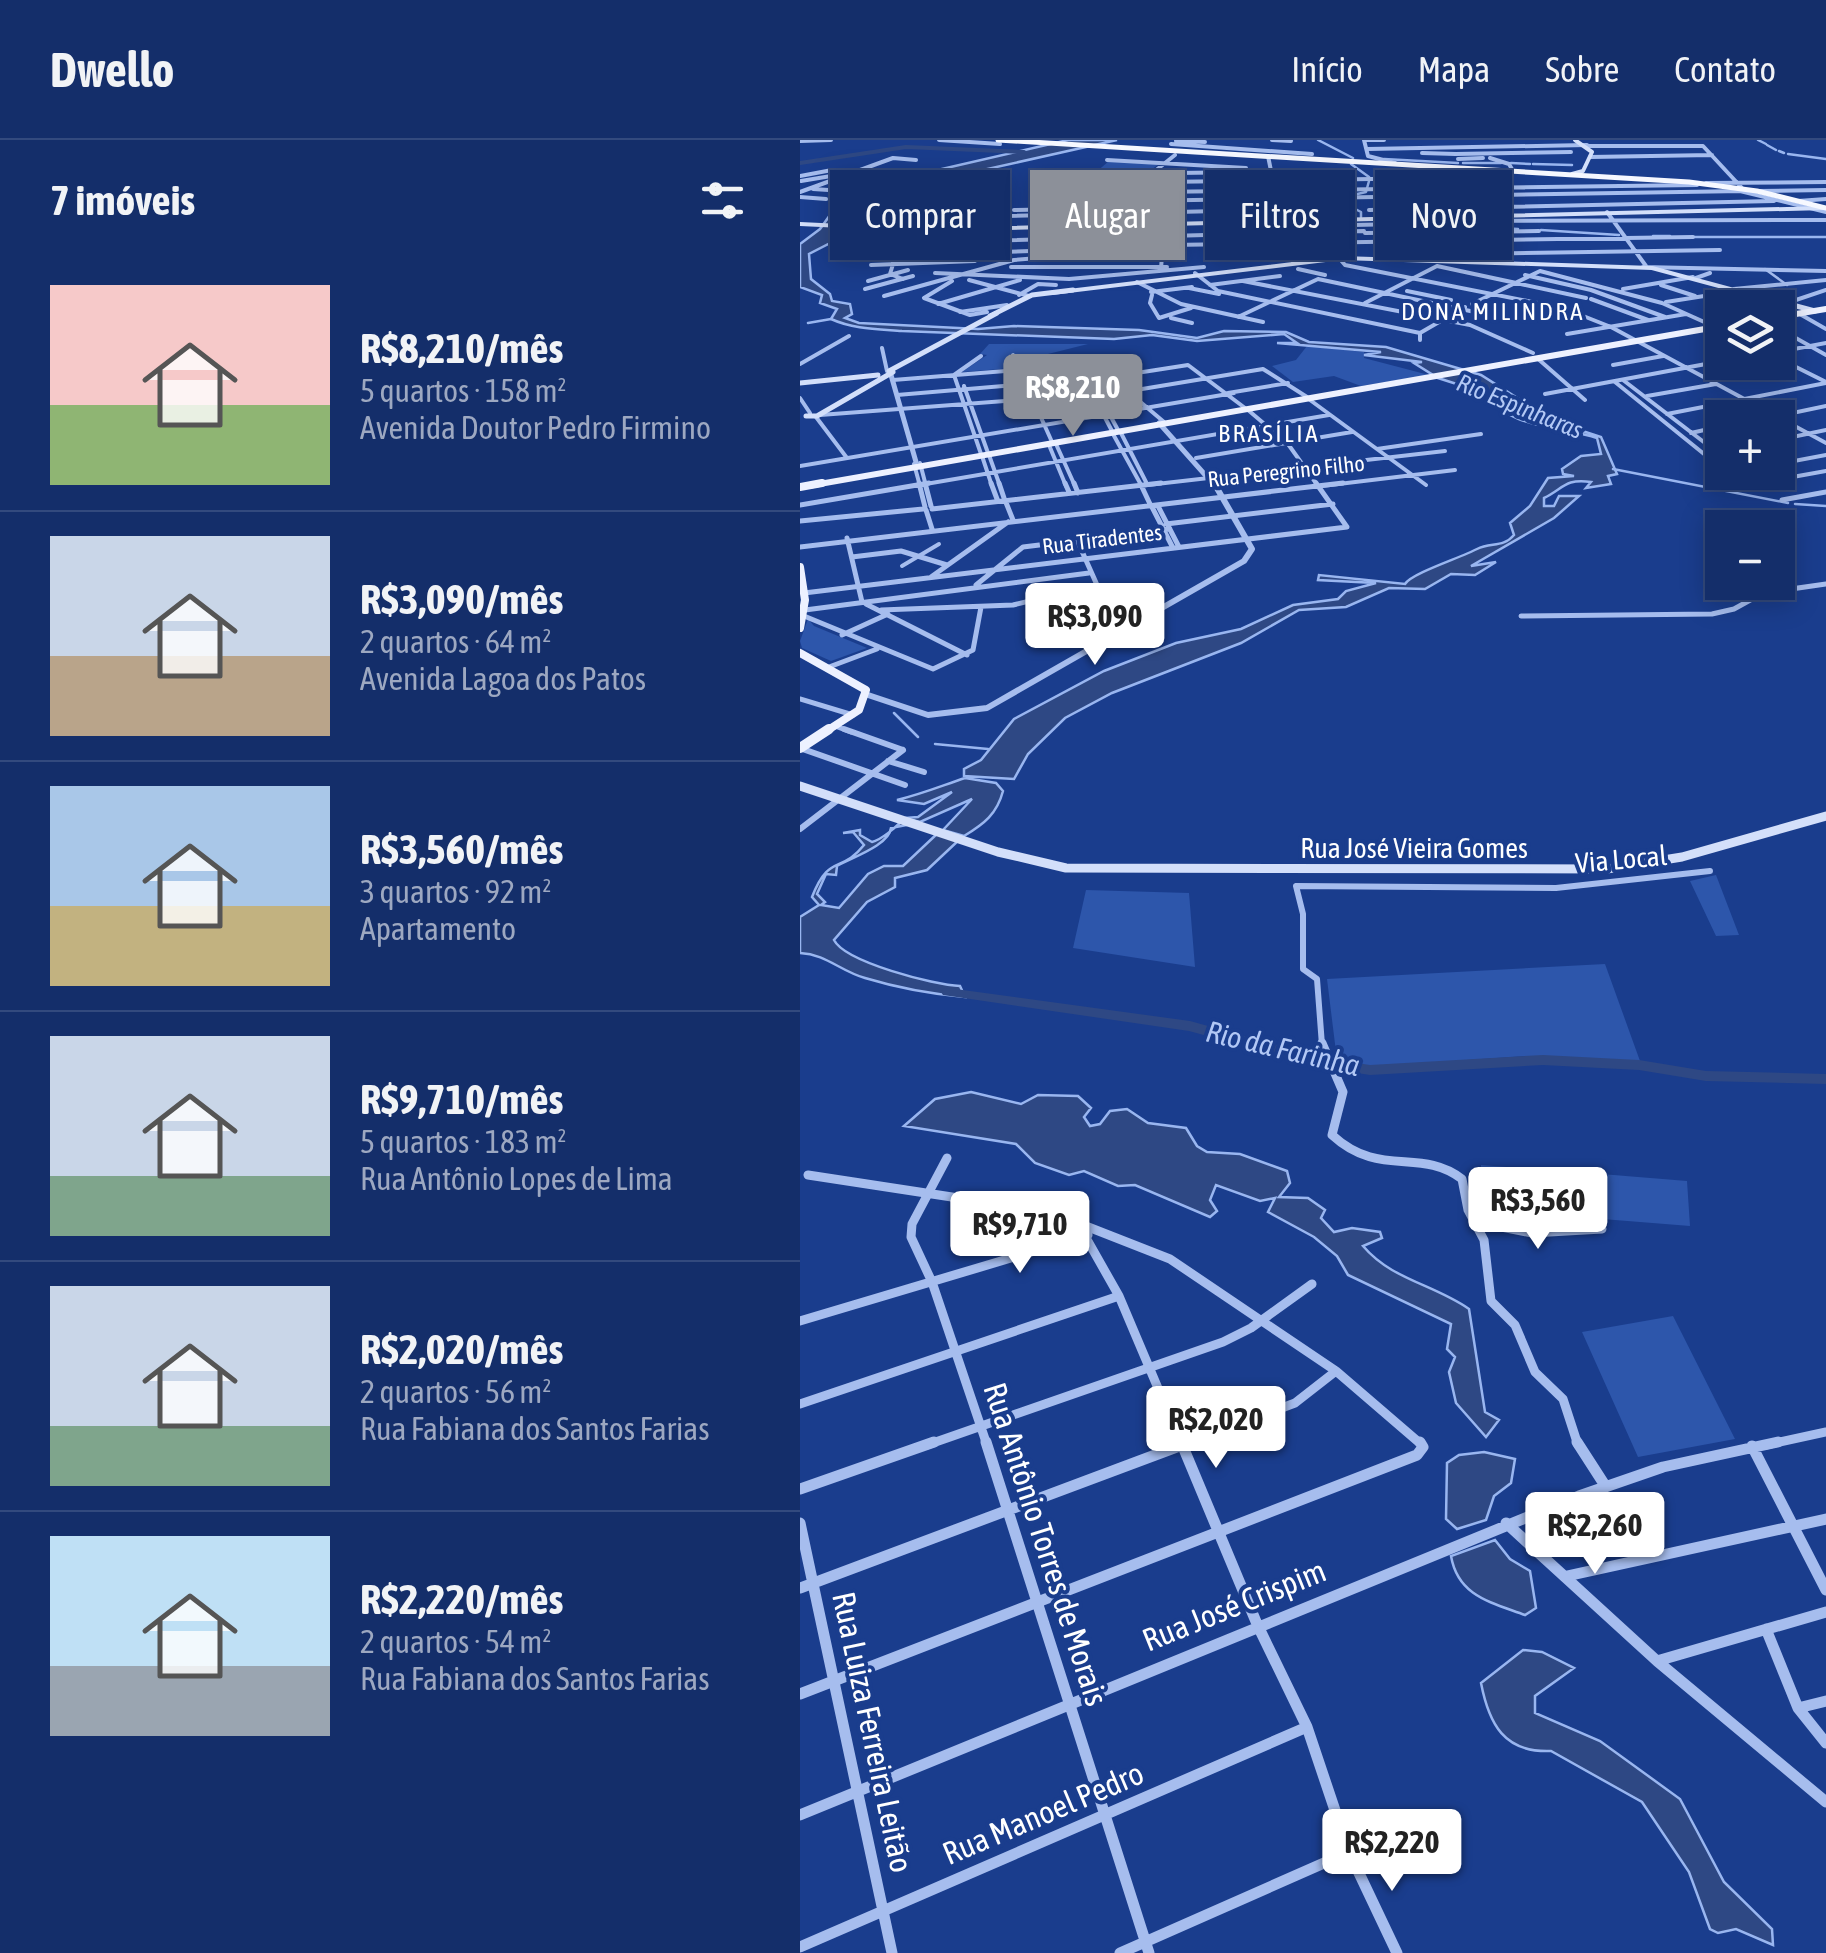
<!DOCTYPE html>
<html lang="pt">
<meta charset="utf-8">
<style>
:root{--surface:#142e6a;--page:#1d3670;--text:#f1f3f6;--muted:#9da8c1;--line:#334a7e;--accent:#8c9099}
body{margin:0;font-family:"Asap Condensed",sans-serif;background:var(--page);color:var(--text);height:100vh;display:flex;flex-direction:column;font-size:38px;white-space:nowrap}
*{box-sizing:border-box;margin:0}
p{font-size:32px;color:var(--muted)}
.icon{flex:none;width:55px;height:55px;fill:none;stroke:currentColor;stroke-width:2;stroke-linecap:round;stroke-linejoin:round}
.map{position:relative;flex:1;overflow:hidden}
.side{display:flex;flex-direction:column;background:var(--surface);width:800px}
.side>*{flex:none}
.banner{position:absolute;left:30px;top:30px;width:845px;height:90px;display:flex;gap:20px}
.fabs{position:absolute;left:905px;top:150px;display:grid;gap:20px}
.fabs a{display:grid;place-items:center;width:90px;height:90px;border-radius:0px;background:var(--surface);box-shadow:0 5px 25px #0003,0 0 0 2px var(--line);font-size:50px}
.price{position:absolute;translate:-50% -85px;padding:0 22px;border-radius:10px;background:#fff;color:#222;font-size:32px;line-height:65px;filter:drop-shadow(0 2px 5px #0008)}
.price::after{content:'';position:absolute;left:50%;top:60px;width:30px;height:22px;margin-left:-15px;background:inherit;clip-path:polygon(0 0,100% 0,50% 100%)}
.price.selected{background:var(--accent);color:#fff}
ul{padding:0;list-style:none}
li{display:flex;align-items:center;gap:30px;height:250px;padding:0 50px}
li+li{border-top:2px solid var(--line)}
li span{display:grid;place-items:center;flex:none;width:280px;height:200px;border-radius:0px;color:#555}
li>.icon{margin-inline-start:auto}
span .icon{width:120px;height:120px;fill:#fffc;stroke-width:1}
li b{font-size:42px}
h2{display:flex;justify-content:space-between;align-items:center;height:120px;padding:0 50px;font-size:42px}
.chip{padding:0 35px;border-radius:0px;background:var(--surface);box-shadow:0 5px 25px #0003,0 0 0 2px var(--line);font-size:35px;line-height:90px}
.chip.selected{background:var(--accent);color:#fff}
header{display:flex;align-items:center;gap:60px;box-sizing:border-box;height:140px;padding:0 50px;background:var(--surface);border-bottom:2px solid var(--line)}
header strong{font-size:48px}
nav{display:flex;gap:55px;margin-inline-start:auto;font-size:35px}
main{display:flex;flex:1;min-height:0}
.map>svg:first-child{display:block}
</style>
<header>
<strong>Dwello</strong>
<nav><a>Início</a><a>Mapa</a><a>Sobre</a><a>Contato</a></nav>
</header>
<main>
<section class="side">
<h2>7 imóveis<svg class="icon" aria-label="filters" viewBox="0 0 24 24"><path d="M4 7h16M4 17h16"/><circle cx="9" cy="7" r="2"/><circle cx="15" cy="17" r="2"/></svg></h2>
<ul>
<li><span style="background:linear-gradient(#f6c9c9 60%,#8fb573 0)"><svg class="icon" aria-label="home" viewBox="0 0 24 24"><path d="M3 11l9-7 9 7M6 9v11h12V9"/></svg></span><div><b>R$8,210/mês</b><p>5 quartos · 158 m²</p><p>Avenida Doutor Pedro Firmino</p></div></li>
<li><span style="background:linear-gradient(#c9d6e8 60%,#b9a48a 0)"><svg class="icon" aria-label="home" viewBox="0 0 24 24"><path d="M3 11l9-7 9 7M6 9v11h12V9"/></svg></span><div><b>R$3,090/mês</b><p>2 quartos · 64 m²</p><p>Avenida Lagoa dos Patos</p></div></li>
<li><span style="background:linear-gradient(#a9c7e8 60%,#c2b280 0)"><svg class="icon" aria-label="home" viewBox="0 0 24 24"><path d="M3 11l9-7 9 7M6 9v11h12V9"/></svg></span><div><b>R$3,560/mês</b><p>3 quartos · 92 m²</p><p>Apartamento</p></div></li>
<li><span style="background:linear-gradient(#c9d6e8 70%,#7fa58c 0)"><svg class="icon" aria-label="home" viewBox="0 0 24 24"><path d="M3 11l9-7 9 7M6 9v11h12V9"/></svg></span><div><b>R$9,710/mês</b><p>5 quartos · 183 m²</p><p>Rua Antônio Lopes de Lima</p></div></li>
<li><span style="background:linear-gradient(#c9d6e8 70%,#7fa58c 0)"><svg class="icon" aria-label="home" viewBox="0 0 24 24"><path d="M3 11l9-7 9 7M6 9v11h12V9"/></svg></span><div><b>R$2,020/mês</b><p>2 quartos · 56 m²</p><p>Rua Fabiana dos Santos Farias</p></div></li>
<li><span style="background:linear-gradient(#bfe0f5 65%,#9aa5b1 0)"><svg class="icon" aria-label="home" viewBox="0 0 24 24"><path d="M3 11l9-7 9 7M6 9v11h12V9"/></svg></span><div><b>R$2,220/mês</b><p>2 quartos · 54 m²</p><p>Rua Fabiana dos Santos Farias</p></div></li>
</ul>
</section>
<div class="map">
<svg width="1026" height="1813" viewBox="0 0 1026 1813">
<rect width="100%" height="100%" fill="#1a3d8d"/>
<path fill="#2d56ab" d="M309,21L359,24L347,33L355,34V51L321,52L314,44L315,35L345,33H295Z
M189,204H288L216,222L215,214H210L213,228L162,232L187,215L180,214Z
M507,206L564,212V218L629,235L561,246L534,236L493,242L472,226L496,220Z
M8,479L14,486L67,508L31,521L2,508L0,501Z
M916,735L939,795L916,796L890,741Z
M286,750L389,753L395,827L273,808Z
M805,824L840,921L727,916L565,927L537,920L527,839Z
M681,1025L781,1033L782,1077L679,1069Z
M789,1033L887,1041L890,1086L790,1078Z
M873,1176L935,1299L838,1317L782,1192Z"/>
<path fill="#2e4884" stroke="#99b6f0" stroke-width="2.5" d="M268,0H317L183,30L140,35L68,62L34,101L9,114L11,139L30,154L32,161L50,164L52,174L45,178L59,183L178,189L214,186L339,190L397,198L424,191L486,192L509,202L586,207L681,235L755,282L801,297L817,334L808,336L811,344L786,348L791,342C765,338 763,349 744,358V366H754L759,356H779L754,378L671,426L696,422L675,435L651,434L625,449L589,448L546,467L499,470L441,503L312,553L265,578L228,614L214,639L164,636V629L181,620L214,579L304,531L376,503L441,489L493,465L538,459L546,451L576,443L518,440L519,435L605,444C612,433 660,418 677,409C691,402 703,408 714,395L710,383L730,366L748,338L774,336L763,334L762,329L781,316L801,314L797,298C764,287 705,288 688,254L638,238L614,223L622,222L564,215L581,212L477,203H497L484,194L397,201L352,195L314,199L102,191C76,189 53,189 31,179L37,169L20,163L22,155L0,147V104L20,89L35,68L55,59L90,51L129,32Z
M165,638L196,643L203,651C197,674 184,684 164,696L143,690L172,659L120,682L105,678L118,677L152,652L124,664L97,660C122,654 141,646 165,638Z
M103,680L106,685L91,688C89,705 53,717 37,726L36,735L26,734L17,754L25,762L21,765L39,768L68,734L84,726H103L139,692L160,699L127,730L95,738V747L67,762L34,800C45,822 134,845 160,846L165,857C131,854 98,848 65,838C40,831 26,814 0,813V777L19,765L12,757C29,713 41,734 64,705L53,692L43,693L60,690V695L72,702C81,700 96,687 103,680Z
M171,952L221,964L238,955L278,956L291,968L284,977L290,986L300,984L310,971L327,969L348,983L386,988L397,1006L407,1012L440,1014L487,1031L490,1043L479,1057L508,1058L525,1070L521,1078L534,1092L552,1088L580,1092L582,1098L563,1106C592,1140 633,1144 669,1169L685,1272L699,1280L686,1297L656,1263L649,1232L655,1217L647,1209L651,1184L548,1135L537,1116L514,1097L468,1072L475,1058L460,1061L416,1045L410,1060L417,1071L410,1077L335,1045L318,1046L284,1031L269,1035L235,1023L216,1004L104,986L135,959Z
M684,1312L715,1319L711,1343L694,1356L686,1380L657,1389L646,1379L647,1323L659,1315Z
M695,1400L710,1419L730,1431L736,1468L725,1475C690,1462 658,1456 651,1416Z
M723,1510L742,1512L774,1528L735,1556V1573L800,1601L880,1659L924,1742L972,1789L973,1805L936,1789L918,1793L910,1789L889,1732L842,1662L751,1611C704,1613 689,1584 681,1543Z"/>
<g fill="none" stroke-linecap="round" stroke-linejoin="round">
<path stroke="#99b6f0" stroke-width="2.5" d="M518,0L553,18
M958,0L966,4
M967,5L976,10
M979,11L984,13
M988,14L1026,19
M584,19L658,23
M663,23H701
M711,23L730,24
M551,24L569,37
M733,24L772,25
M561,77V72L536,59L566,52L569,41
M619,84L718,89
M741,90L819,95
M853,96H870
M893,97H1026
M8,183L31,179
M813,329L988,363
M995,364L1026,366
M94,573L118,597
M135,604L188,609"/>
<path stroke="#2e4884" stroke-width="4" d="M0,23L106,7L224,12"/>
<path fill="#2e4884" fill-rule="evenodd" d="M148,848L390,881L524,918L570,925L743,915L839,920L906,931L1026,934V944L906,941L839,930L743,925L570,935L524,928L389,891L143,855L141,852L143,849Z"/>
<path stroke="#a6bdee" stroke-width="2.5" d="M965,129L987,145"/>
<path stroke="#a6bdee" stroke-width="4" d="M102,426L139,404"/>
<path stroke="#a6bdee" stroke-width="4" d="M139,0L200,4
M472,0L491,1
M564,0L568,16L595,23
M564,0H584
M0,1L31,0
M376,1L405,2
M371,4L512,14
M789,6H903L942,48
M567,9L787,5
M622,13L656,14
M655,14L771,12
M375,15L355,31L361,35L369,105L893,97
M790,17L912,15
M690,18L709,24L713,31
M658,19L683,18
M307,20L446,28
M50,34L90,38
M301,34L521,31L526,40
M0,36L32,30
M1,41L31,36
M31,42L61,46
M360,42L707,37
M906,43L1026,42
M13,49L59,52
M940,51L1026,72
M957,51L1026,50
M0,52L93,18L116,20
M0,57L26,59
M998,61L1026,59
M268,62L943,51
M267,67H319
M214,70L267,69
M569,70L974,61
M807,72L846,126
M206,76L461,70
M599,81L1026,80
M484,88L493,122
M565,93L739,91
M140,102L147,80
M99,103L564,91
M265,107L267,67L273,53L897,45
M303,111L319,73
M332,114L362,115L361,129
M669,114L920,110
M96,115L231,111
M465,115L456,87L600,84
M539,118L545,125L763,168L811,187L1026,303
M94,121L90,134L103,139
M71,125L175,121L182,83
M211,127H367
M843,127L1026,131
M498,129L525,135
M135,133L269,139L404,127
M395,133L418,151L620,193
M725,135L791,150L865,177
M896,138L910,133
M169,140L229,156
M68,141L108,130
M152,141L124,158L170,175L187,172
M443,141L670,185L733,213
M337,142L381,164L463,182
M410,145L480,136
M861,145L895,156
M389,148L419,154
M65,149L113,136
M823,149L893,137
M934,149L1026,140
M607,151L651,160
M351,152L392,147
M219,155L238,144L256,145
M352,155L350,163L359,178L391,168
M84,156L214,120L337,110
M791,159L848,180
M866,162L936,151
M565,163L637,126L786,158
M987,163L1026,150
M138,164L220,140
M672,164L740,131L862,163L922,190
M160,172L207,165
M998,173L1026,189
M438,177L518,139L713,180
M371,178L392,183
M978,188L1026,215
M767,194L886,174
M620,200V193L665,167
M82,208L87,231
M978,212L1026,203
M213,215L252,302
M181,216L154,235L181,314
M737,218L785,260
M978,218L1026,242
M0,224L49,196
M813,225L863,216
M311,237L364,282
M290,238L318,290
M93,240L219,230
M823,240L922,316
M815,242L909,318
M164,246L188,313
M291,251L312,291
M428,253L488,243
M745,254L922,221
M97,255L311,237L388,225L445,268
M847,256L916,244
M0,258L10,273
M510,260L626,345
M448,270L488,304L518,346
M867,274L1026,243
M20,275L324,252L463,229L507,257
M978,276L1026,266
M16,277L47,318
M321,293L346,342
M891,293L922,286
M313,294L340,343
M978,300L1026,290
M256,304L275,346
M249,305L266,346
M577,309L681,294
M189,315L200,346
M182,316L192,346
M396,318L552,292
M120,323L126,346
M114,324L120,346
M978,324L1026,315
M0,326L434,253
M944,332L959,343L1026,331
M114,346L529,275
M339,346L645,311
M522,346L655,330"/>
<path stroke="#a6bdee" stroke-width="5" d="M119,343L125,367
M125,343L131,366
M191,343L197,359
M199,343L204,358
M265,343L269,352
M274,343L278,353
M341,345L350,364
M205,360L213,380
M982,360L1026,352
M0,365L129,343
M358,366L379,407
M352,367L373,408
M132,369L361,343
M126,370L132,389
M0,381L123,369
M366,384L533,364
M47,398L62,462
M0,407L543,343
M52,417L101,411L147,425
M131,437L208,382
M176,445L223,407L370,389
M4,453L547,387L516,343
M66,464L167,515
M5,470L289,433
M81,470L213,465L297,445L277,400
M4,476L133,529L173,510L181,467
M721,476L912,474L934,469L963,453L1026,444
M42,495L88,474
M29,527L77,509
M0,559L53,575
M35,586L51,592"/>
<path stroke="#a6bdee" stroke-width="6" d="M44,589L103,610
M0,608L105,645
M88,621L124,632
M0,689L103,610
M522,905L517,839L503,829V774L496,746L756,748L910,731"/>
<path stroke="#a6bdee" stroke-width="9" d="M522,903L543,952L532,995C580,1039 620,1007 662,1039L668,1070L684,1100L691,1161L715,1185L735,1232L763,1259L778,1305
M147,1018L112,1084L111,1097L132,1142L187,1305
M8,1035L250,1072L370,1119L536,1231L622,1305
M676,1082L732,1093L802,1089
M285,1096L319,1156L382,1305
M0,1181L288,1095
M0,1264L319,1156
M127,1305L423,1202L451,1188L512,1144
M383,1305L495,1263L536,1231
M966,1305L1026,1292"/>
<path stroke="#a6bdee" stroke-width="11" d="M186,1302L349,1813
M381,1302L457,1484L507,1587L549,1712L597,1813
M777,1302L806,1347
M952,1306L1026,1450
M0,1349L134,1302
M0,1383L92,1813
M706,1383L857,1521L1026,1662
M767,1436L1026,1379
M0,1448L390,1302
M966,1489L998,1568L1026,1603
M857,1521L1026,1472
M0,1554L617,1315L623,1307L620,1302
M998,1568L1026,1561
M0,1675L779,1356L863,1327L978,1302
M0,1807L507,1587
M320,1813L549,1712"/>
<path stroke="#a6bdee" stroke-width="4" d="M468,16L481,80"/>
<path stroke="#a6bdee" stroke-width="5" d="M91,235L116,322
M359,283L415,346"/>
<path stroke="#a6bdee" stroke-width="6" d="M65,554L128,575L187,568L444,421L452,409L414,343"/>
<path stroke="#d3dffa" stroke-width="4" d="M772,34L783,31L792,12L775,0
M0,84L126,90L1025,68
M252,153L542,118L852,128L945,153"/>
<path stroke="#d3dffa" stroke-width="5" d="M936,150L1015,171
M190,176L232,155L273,150
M89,231L197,173
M0,243L78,235
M6,276H17L93,232"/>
<path stroke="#d3dffa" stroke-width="9" d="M0,646L198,712L266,728L807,729L882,717L1026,676"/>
<path stroke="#edf1ff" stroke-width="6" d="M978,177L1026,169
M8,346L922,186"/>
<path stroke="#edf1ff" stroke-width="8" d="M0,347L22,343
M0,427L5,460L0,488
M0,513L66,550L59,570L25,592"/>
<path stroke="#edf1ff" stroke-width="10" d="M0,608L29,589"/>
<path stroke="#f6f8ff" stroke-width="5" d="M198,0L889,42L957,51L1026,68"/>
</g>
<g text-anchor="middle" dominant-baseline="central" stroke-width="8" stroke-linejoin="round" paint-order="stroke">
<g font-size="22" fill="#fff" stroke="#1a3d8d">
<text transform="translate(486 331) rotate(-6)">Rua Peregrino Filho</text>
<text transform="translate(302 399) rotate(-7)">Rua Tiradentes</text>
</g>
<g font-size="25" letter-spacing="2.5" fill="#fff" stroke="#1a3d8d">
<text x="693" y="171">DONA MILINDRA</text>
<text x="469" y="293">BRASÍLIA</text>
</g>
<g font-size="25" font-style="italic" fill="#b2c8f5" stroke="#1a3d8d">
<text transform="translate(720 266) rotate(22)">Rio Espinharas</text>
</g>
<g font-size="28" fill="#fff" stroke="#1a3d8d">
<text x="614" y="708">Rua José Vieira Gomes</text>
<text transform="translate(821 719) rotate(-5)">Via Local</text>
</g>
<g font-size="30" font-style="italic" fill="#b2c8f5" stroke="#1a3d8d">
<text transform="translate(483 908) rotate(13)">Rio da Farinha</text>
</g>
<g font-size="32" fill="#fff" stroke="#1a3d8d">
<text transform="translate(246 1404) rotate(72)">Rua Antônio Torres de Morais</text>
<text transform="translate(434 1465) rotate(-22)">Rua José Crispim</text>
<text transform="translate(73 1592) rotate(78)">Rua Luiza Ferreira Leitão</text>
<text transform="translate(243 1673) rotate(-23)">Rua Manoel Pedro</text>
</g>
</g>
</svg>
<div class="fabs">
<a><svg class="icon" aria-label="layers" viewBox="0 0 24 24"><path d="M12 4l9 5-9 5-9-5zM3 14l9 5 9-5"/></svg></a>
<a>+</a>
<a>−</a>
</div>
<b class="price selected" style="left:273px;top:299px">R$8,210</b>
<b class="price" style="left:295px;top:528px">R$3,090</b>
<b class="price" style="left:738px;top:1112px">R$3,560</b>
<b class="price" style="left:220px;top:1136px">R$9,710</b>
<b class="price" style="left:416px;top:1331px">R$2,020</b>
<b class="price" style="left:795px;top:1437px">R$2,260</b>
<b class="price" style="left:592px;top:1754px">R$2,220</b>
<div class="banner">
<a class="chip">Comprar</a>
<a class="chip selected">Alugar</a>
<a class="chip">Filtros</a>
<a class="chip">Novo</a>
</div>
</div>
</main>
